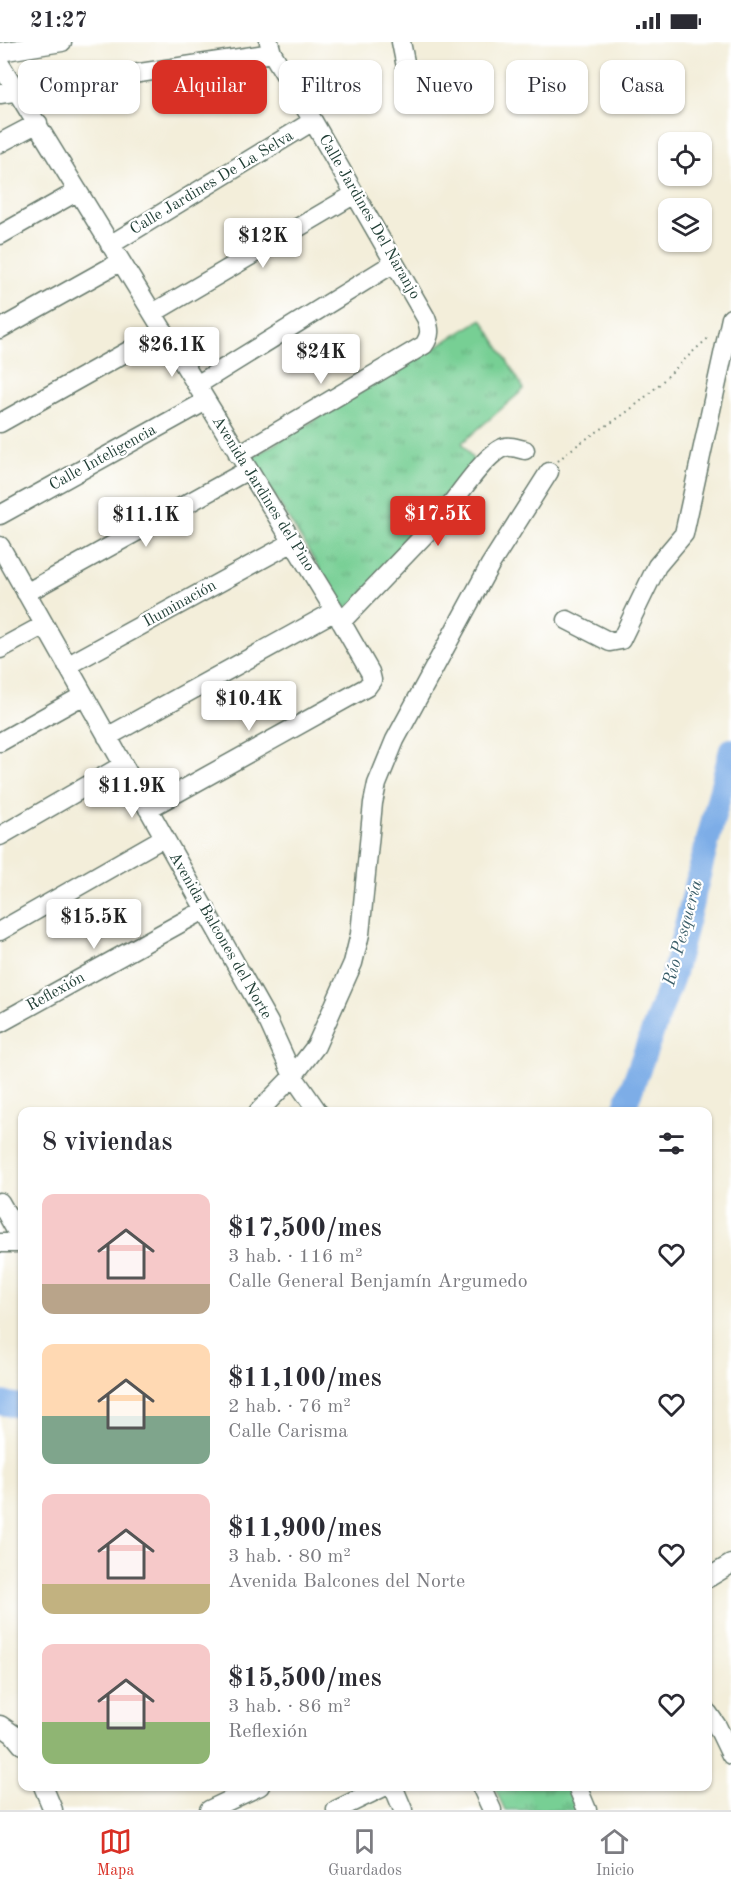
<!DOCTYPE html>
<html lang="es">
<meta charset="utf-8">
<style>
:root{--surface:#fff;--page:#f2f2f3;--text:#2b2b33;--muted:#7c7c81;--line:#e1e1e2;--accent:#d93025}
body{margin:0;font-family:"Old Standard TT",serif;background:var(--page);color:var(--text);height:100vh;display:flex;flex-direction:column;font-size:22px;white-space:nowrap}
*{box-sizing:border-box;margin:0}
p{font-size:20px;color:var(--muted)}
.icon{flex:none;width:33px;height:33px;fill:none;stroke:currentColor;stroke-width:2;stroke-linecap:round;stroke-linejoin:round}
.map{position:relative;flex:1;overflow:hidden}
.panel{position:absolute;left:18px;top:1065px;width:694px;height:684px;display:flex;flex-direction:column;background:var(--surface);border-radius:12px;box-shadow:0 2px 4px #0004}
.panel>*{flex:none}
.top-card{position:absolute;left:18px;top:18px;width:696px;height:54px;display:flex;gap:12px}
.fabs{position:absolute;left:658px;top:90px;display:grid;gap:12px}
.fabs a{display:grid;place-items:center;width:54px;height:54px;border-radius:12px;background:var(--surface);box-shadow:0 2px 4px #0004;font-size:30px}
.price{position:absolute;translate:-50% -51px;padding:0 14px;border-radius:6px;background:#fff;color:#222;font-size:20px;line-height:39px;filter:drop-shadow(0 2px 3px #0008)}
.price::after{content:'';position:absolute;left:50%;top:36px;width:18px;height:14px;margin-left:-9px;background:inherit;clip-path:polygon(0 0,100% 0,50% 100%)}
.price.on{background:var(--accent);color:#fff}
ul{padding:0;list-style:none}
li{display:flex;align-items:center;gap:18px;height:150px;padding:0 24px}
li span{display:grid;place-items:center;flex:none;width:168px;height:120px;border-radius:12px;color:#555}
li>.icon{margin-inline-start:auto}
span .icon{width:72px;height:72px;fill:#fffc;stroke-width:1}
li b{font-size:26px}
h2{display:flex;justify-content:space-between;align-items:center;height:72px;padding:0 24px;font-size:26px}
.tag{padding:0 21px;border-radius:12px;background:var(--surface);box-shadow:0 2px 4px #0004;font-size:21px;line-height:54px}
.tag.on{background:var(--accent);color:#fff}
.status{display:flex;justify-content:space-between;align-items:center;height:42px;padding:0 30px;background:var(--surface);direction:ltr}
.status svg{height:16px;fill:currentColor}
.tab-bar{display:flex;justify-content:space-around;align-items:center;height:84px;border-top:2px solid var(--line);background:var(--surface);font-size:16px;color:var(--muted)}
.tab-bar a{display:grid;justify-items:center;gap:3px}
.tab-bar .on{color:var(--accent)}
.map>svg:first-child{display:block}
</style>
<div class="status"><b>21:27</b><svg viewBox="0 0 49 12"><path d="M0 12V9h3v3zM5 12V6h3v6zM10 12V3h3v9zM15 12V0h3v12zM26 1h20v11H26zM47 4h2v5h-2z"/></svg></div>
<div class="map">
<svg width="731" height="1768" viewBox="0 0 731 1768">
<defs>
<pattern id="park-tufts" width="24" height="20" patternUnits="userSpaceOnUse" patternTransform="scale(1.5)"><rect width="24" height="20" fill="#77cf94"/><path d="M3 7l-1-3M5 7V3M7 7l1-3M15 17l-1-3M17 17v-4M19 17l1-3" fill="none" stroke="#61a97a"/></pattern>
</defs>
<rect width="100%" height="100%" fill="#fff"/>
<filter id="ink" filterUnits="userSpaceOnUse"><feTurbulence type="fractalNoise" baseFrequency=".0167" numOctaves="2"/><feDisplacementMap in="SourceGraphic" scale="12" xChannelSelector="R" yChannelSelector="G"/><feConvolveMatrix kernelMatrix="1 2 1 2 8 2 1 2 1" color-interpolation-filters="sRGB"/></filter>
<filter id="wash" filterUnits="userSpaceOnUse"><feTurbulence type="fractalNoise" baseFrequency=".008" numOctaves="4" result="noise"/><feDisplacementMap in="SourceGraphic" scale="24" xChannelSelector="R" yChannelSelector="G"/><feGaussianBlur stdDeviation="1.35" result="paint"/><feColorMatrix in="noise" values="0 0 0 0 0 0 0 0 0 0 0 0 0 0 0 0 0 1.4 0 .05"/><feComposite in="paint" operator="in"/></filter>
<g filter="url(#wash)">
<rect width="100%" height="100%" fill="#f3eeda"/>
<path fill="url(#park-tufts)" stroke="#4b8664" stroke-width="1.5" d="M482,277L524,347L462,401L474,419L450,461L346,569L251,416Z
M494,1745H567L579,1768H505Z"/>
<g fill="none" stroke-linecap="round" stroke-linejoin="round">
<path stroke="#7dade7" stroke-width="24" d="M623,1070L673,934L731,708
M0,1361L22,1364"/>
</g>
</g>
<g filter="url(#ink)">
<g fill="none" stroke-linecap="round" stroke-linejoin="round">
<defs>
<path id="minor" d="M401,0L410,45
M0,10L62,0
M0,22L335,569L370,630L372,638L367,645L148,767
M0,52L272,11
M0,101L38,81
M0,193L78,149
M110,203L313,79
M153,271L355,152
M0,287L120,220
M197,343L394,221
M0,381L164,289
M238,413L424,303C431,293 430,287 426,276L313,79L272,11L269,0
M0,473L206,359
M0,504L269,981L293,1034L318,1070
M26,551L248,428
M567,578L610,600L621,598L657,524L684,492L731,276
M341,580L436,481C451,465 486,408 506,405C512,404 519,407 525,408
M0,607L44,583
M67,624L293,500
M107,695L335,569
M0,700L84,653
M0,794L123,723
M0,889L163,796
M0,981L206,867
M258,1070L293,1034L316,1004L353,921L360,892L373,761L377,742L395,698L490,523L549,430
M0,1160L22,1199
M0,1201H22
M708,1536L731,1522
M708,1671L717,1684L731,1713
M0,1683L13,1692L22,1703
M43,1744L53,1768
M393,1744L403,1768
M481,1744L492,1768
M577,1744L587,1768
M209,1768L260,1744
M336,1768L386,1744"/>
</defs>
<use href="#minor" stroke="#697b6e" stroke-width="21"/>
<path stroke="#697b6e" stroke-width="2" stroke-dasharray="1.5 4.5" stroke-linecap="butt" d="M558,419C582,396 612,383 637,362C663,341 685,315 711,294"/>
<use href="#minor" stroke="#fff" stroke-width="18"/>
</g>
</g>
<g text-anchor="middle" dominant-baseline="central" stroke-width="4.5" stroke-linejoin="round" paint-order="stroke">
<g font-size="16" fill="#1f3d34" stroke="#fff">
<text transform="translate(212 141) rotate(-31)">Calle Jardines De La Selva</text>
<text transform="translate(369 175) rotate(60)">Calle Jardines Del Naranjo</text>
<text transform="translate(103 416) rotate(-29)">Calle Inteligencia</text>
<text transform="translate(263 452) rotate(58)">Avenida Jardines del Pino</text>
<text transform="translate(180 562) rotate(-29)">Iluminación</text>
<text transform="translate(220 894) rotate(60)">Avenida Balcones del Norte</text>
<text transform="translate(56 950) rotate(-29)">Reflexión</text>
</g>
<g font-size="18" font-style="italic" fill="#3b5f6a" stroke="#fff">
<text transform="translate(683 891) rotate(-75)">Río Pesquería</text>
</g>
</g>
</svg>
<div class="fabs">
<a><svg class="icon" aria-label="locate" viewBox="0 0 24 24"><circle cx="12" cy="12" r="6"/><path d="M12 2v4M12 18v4M2 12h4M18 12h4"/></svg></a>
<a><svg class="icon" aria-label="layers" viewBox="0 0 24 24"><path d="M12 4l9 5-9 5-9-5zM3 14l9 5 9-5"/></svg></a>
</div>
<b class="price" style="left:263px;top:227px">$12K</b>
<b class="price" style="left:172px;top:336px">$26.1K</b>
<b class="price" style="left:321px;top:343px">$24K</b>
<b class="price on" style="left:438px;top:505px">$17.5K</b>
<b class="price" style="left:146px;top:506px">$11.1K</b>
<b class="price" style="left:249px;top:690px">$10.4K</b>
<b class="price" style="left:132px;top:777px">$11.9K</b>
<b class="price" style="left:94px;top:908px">$15.5K</b>
<div class="top-card">
<a class="tag">Comprar</a>
<a class="tag on">Alquilar</a>
<a class="tag">Filtros</a>
<a class="tag">Nuevo</a>
<a class="tag">Piso</a>
<a class="tag">Casa</a>
</div>
<section class="panel">
<h2>8 viviendas<svg class="icon" aria-label="filters" viewBox="0 0 24 24"><path d="M4 7h16M4 17h16"/><circle cx="9" cy="7" r="2"/><circle cx="15" cy="17" r="2"/></svg></h2>
<ul>
<li><span style="background:linear-gradient(#f6c9c9 75%,#b9a48a 0)"><svg class="icon" aria-label="home" viewBox="0 0 24 24"><path d="M3 11l9-7 9 7M6 9v11h12V9"/></svg></span><div><b>$17,500/mes</b><p>3 hab. · 116 m²</p><p>Calle General Benjamín Argumedo</p></div><svg class="icon" aria-label="heart" viewBox="0 0 24 24"><path d="M12 20l-8-8c-3-5 5-10 8-4 3-6 11-1 8 4z"/></svg></li>
<li><span style="background:linear-gradient(#ffd9b3 60%,#7fa58c 0)"><svg class="icon" aria-label="home" viewBox="0 0 24 24"><path d="M3 11l9-7 9 7M6 9v11h12V9"/></svg></span><div><b>$11,100/mes</b><p>2 hab. · 76 m²</p><p>Calle Carisma</p></div><svg class="icon" aria-label="heart" viewBox="0 0 24 24"><path d="M12 20l-8-8c-3-5 5-10 8-4 3-6 11-1 8 4z"/></svg></li>
<li><span style="background:linear-gradient(#f6c9c9 75%,#c2b280 0)"><svg class="icon" aria-label="home" viewBox="0 0 24 24"><path d="M3 11l9-7 9 7M6 9v11h12V9"/></svg></span><div><b>$11,900/mes</b><p>3 hab. · 80 m²</p><p>Avenida Balcones del Norte</p></div><svg class="icon" aria-label="heart" viewBox="0 0 24 24"><path d="M12 20l-8-8c-3-5 5-10 8-4 3-6 11-1 8 4z"/></svg></li>
<li><span style="background:linear-gradient(#f6c9c9 65%,#8fb573 0)"><svg class="icon" aria-label="home" viewBox="0 0 24 24"><path d="M3 11l9-7 9 7M6 9v11h12V9"/></svg></span><div><b>$15,500/mes</b><p>3 hab. · 86 m²</p><p>Reflexión</p></div><svg class="icon" aria-label="heart" viewBox="0 0 24 24"><path d="M12 20l-8-8c-3-5 5-10 8-4 3-6 11-1 8 4z"/></svg></li>
</ul>
</section>
</div>
<nav class="tab-bar">
<a class="on"><svg class="icon" aria-label="map" viewBox="0 0 24 24"><path d="M3 6l6-2 6 2 6-2v14l-6 2-6-2-6 2zM9 4v14M15 6v14"/></svg>Mapa</a>
<a><svg class="icon" aria-label="saved" viewBox="0 0 24 24"><path d="M7 4h10v16l-5-4-5 4z"/></svg>Guardados</a>
<a><svg class="icon" aria-label="home" viewBox="0 0 24 24"><path d="M3 11l9-7 9 7M6 9v11h12V9"/></svg>Inicio</a>
</nav>
